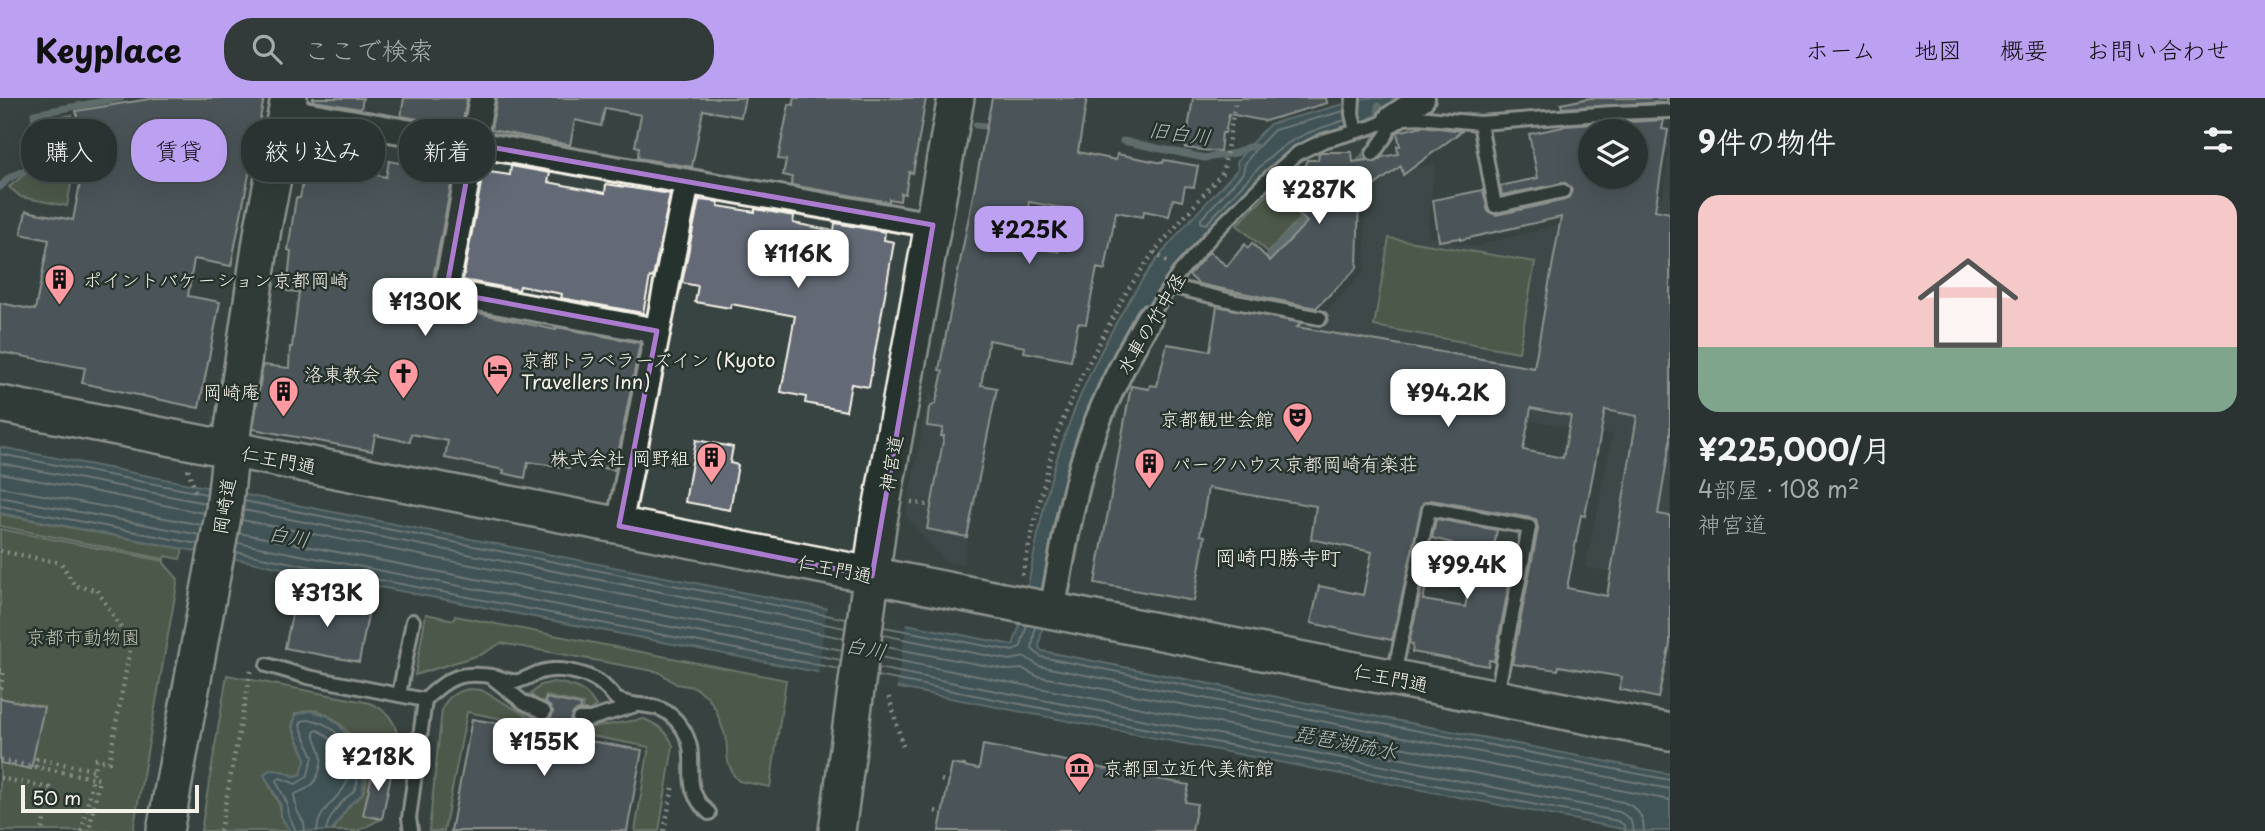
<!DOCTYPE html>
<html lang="ja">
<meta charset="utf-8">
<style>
:root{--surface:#2a3332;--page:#323b3a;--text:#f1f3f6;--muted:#a5aaac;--line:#464e4d;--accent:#bca0f2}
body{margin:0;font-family:"Playpen Sans","Klee One",sans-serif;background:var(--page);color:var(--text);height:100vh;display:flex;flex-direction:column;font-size:26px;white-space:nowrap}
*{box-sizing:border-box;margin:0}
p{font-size:23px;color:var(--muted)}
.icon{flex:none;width:38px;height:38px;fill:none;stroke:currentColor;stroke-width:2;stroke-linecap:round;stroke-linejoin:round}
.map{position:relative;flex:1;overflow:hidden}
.panel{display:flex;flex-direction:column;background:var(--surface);width:595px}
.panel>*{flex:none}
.guide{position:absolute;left:21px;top:21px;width:665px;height:63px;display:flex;gap:14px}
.controls{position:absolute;left:1578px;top:21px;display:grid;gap:14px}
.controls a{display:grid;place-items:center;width:70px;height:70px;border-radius:50%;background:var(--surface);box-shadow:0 7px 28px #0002,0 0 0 2px var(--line);font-size:35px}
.scale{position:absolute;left:21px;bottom:18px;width:178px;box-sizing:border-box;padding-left:7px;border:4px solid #f4f1e8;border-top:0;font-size:19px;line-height:24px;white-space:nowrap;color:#f4f1e8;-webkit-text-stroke:5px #26332d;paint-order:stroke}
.price{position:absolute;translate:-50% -60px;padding:0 16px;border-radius:14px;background:#fff;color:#222;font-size:23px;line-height:46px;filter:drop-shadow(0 2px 4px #0008)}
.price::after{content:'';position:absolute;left:50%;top:42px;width:21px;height:16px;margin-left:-10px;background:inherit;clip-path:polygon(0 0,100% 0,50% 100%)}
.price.active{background:var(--accent);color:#111}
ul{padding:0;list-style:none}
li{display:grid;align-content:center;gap:14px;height:371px;padding:0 28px}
li span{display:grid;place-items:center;height:217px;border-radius:21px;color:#555}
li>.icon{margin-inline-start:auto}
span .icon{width:126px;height:126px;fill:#fffc;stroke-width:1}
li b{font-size:30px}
h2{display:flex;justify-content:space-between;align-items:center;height:84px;padding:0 28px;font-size:30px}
.tag{padding:0 24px;border-radius:28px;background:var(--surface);box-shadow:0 7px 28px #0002,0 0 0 2px var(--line);font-size:24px;line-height:63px}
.tag.active{background:var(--accent);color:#111}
header{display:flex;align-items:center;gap:42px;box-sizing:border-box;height:98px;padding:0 35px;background:var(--accent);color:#111}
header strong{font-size:33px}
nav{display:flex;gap:38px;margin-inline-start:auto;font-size:24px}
.search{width:490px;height:63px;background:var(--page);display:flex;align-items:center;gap:18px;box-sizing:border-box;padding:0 24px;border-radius:28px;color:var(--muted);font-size:26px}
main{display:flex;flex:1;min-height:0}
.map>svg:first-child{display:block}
</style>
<header>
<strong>Keyplace</strong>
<div class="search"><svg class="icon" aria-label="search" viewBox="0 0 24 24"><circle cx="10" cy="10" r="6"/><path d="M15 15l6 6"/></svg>ここで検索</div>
<nav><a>ホーム</a><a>地図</a><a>概要</a><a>お問い合わせ</a></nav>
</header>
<main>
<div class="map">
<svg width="1670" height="733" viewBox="0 0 1670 733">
<rect width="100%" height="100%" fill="#384442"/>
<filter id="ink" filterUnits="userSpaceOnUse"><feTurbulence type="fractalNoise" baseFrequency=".0143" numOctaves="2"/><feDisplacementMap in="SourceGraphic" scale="14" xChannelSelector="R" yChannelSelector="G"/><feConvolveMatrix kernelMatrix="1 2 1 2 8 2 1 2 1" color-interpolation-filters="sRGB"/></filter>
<g filter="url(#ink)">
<path fill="#454f51" d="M1670,47V485L1586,469L1613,336L1475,313L1278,287L1292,222L1323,227L1327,213L1366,173L1365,96L1387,75L1436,66L1427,125L1430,139L1474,149L1664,99Z
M929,297L995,309L963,466L945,463L906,418Z"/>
<path fill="#657253" stroke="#acb29e" stroke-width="2" d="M72,17L78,49L67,108L21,99L9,89L26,75L46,65L42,21Z
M1271,93L1290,111L1296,106L1304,116L1268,154L1237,127Z
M1389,140L1535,164L1519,254L1374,228Z
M0,416L183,451L180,461L165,458L164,461L0,428Z
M0,431L164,463V465L178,481L133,733H0Z
M426,516L454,522L455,518L786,582L770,689L739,683L734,678L728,664L726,640L716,612L707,598L694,589L676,586L659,574L501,545L482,556L415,577Z
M227,577L370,605C401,618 400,642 395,671L385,670L392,672L381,720L363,717L381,721L358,733H333C338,724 344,714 351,706C355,702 361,699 363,695C377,666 342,613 311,612C306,612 300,615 295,616L292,629C298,640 300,650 306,660L301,676L295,678L282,673L269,672L264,677L280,708V718L290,733H201Z
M554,584C573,587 586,590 596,608L589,612H582L583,606L546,598L544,604L538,603L531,596L541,587Z
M468,591L481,592L531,620L530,626L467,614L444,733H429L442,612C446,599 456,594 468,591Z
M644,621C658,627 668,633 673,648L659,733H635L649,649L586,637L587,630Z"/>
<path fill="#49666f" stroke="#8d9e9f" stroke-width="2" d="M1366,0H1402L1363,24L1318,39L1288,53L1248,91L1187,156L1152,205L1124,249L1050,480L1039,549L1042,553L1670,676V733H1633L0,415V349L1013,547L1019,530C1032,475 1039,417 1056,363C1075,304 1102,246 1135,193C1163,148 1202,110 1238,71L1237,64L1248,49L1270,26Z
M310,613L328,618L339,627L360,656L365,670L362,696L350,706L331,733H290L281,718V708L277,699L264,677L269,672L281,673L295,679L301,676L306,660L293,629L296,617Z"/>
<path fill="#384442" d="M827,507L907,522L896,593L818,577Z"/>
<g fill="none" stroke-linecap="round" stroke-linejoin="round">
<path stroke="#b0b9b8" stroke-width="2" d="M1344,13L1274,32L1254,53L1245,66L1243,75L1201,121V125L1206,126C1230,101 1257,68 1284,48C1302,35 1325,29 1345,22
M0,356L206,396
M0,365L205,405
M0,375L204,415
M0,389L202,427
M0,399L200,437
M244,403L846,521
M0,408L198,446
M243,412L845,530
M242,422L843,540
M239,435L842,552
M238,445L841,562
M236,454L839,571
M884,529L1013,553L1021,548L1027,527
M1035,529L1032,551L1041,559L1670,682
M883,537L1010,562L1025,559L1039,568L1670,691
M881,548L1009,572L1023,571L1037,578L1670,702
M880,559L1623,704C1637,709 1644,718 1644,733
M878,570L1620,714L1630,721L1634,733
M877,578L1618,723L1624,727L1625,733
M296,733L288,716L287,705L276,683L280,680L296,686L307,679L313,659L300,627L302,623C331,614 365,663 356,689C354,695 350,696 345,701C338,708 327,722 326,733
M305,733L304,725L297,713L294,697C298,694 304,693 309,689C317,684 323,666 321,657C320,649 315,643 314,634L317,632C328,636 334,646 340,655C368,694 319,698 317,733"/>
<path stroke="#8d9e9f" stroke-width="7" d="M976,27L993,29
M1123,43L1205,60L1236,55L1248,49H1255
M1355,69C1373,48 1382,37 1378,8
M0,89L9,80L40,65L34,16L121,0
M1269,158L1310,115"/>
</g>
<path fill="#636a74" stroke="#f4f1e8" stroke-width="2" fill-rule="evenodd" d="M155,0H264L231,168L194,161L188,198L220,204L199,310L82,285L85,270L0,254V205L35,212L49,142L21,136L26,113L73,122L85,59L76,13Z
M313,0H363L361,11L313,3Z
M404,0H467L462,29L401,18Z
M497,0H745L741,19L703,12L692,69L638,60L639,49L635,48L641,17L605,10L601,28L575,22L570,47L491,32Z
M794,0H926L913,75L909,74L905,96L901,95L900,103L889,101V104L791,87L792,79L783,77L786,62L778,61L789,6L794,7Z
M992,0H1087L1078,54L1116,62L1117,56L1163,65L1164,62L1198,68L1194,89L1185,88L1182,103L1173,101L1169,118L1144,113L1143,119L1116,114L1105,172L1097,170L1086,226L1078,225L1071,263L1024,254L1025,249L989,242L981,287L997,290L967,439L927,431L944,338H941L943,330L927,328L929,310L936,305L943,273L939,272ZM1029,104L1067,111L1059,154L1021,147Z
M1193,0H1326L1327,5L1265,23L1229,16L1225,35H1222L1220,54L1185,50Z
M1590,0H1668L1667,4L1562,10L1561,6Z
M1664,22L1662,31L1668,32L1655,112L1670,115V344L1658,416L1670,418V546L1658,600L1619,591L1622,579L1559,568L1558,572L1512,566L1538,431L1536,421L1531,420L1431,402L1423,405L1392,542L1311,525L1319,488L1363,497L1372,454L1311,441L1316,408L1208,390L1200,437L1205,438L1194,503L1095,485L1131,288L1149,291L1150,287L1157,288L1167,246L1210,253L1217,208L1301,225L1297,229L1534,270L1561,119L1460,142V140L1439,143L1433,102L1483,92L1488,113L1496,117L1565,102L1569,99L1572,92L1565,85L1502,97L1500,88L1538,80L1529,36L1563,29V28ZM1591,33H1636V79H1591ZM1531,310L1571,318L1563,360L1523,352ZM1605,312L1637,318L1607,498L1567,490L1581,417L1585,418Z
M1423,28L1462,33L1403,77L1401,68L1359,99L1357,170L1316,210L1199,186L1189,177L1209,154L1227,168L1245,146L1248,150L1252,145L1270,163L1307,124L1272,89L1285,77L1296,89L1307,62H1318L1319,55L1321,54H1352L1353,64L1367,62L1376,64L1382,59L1398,56L1397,48H1400L1397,34Z
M303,31L355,40L349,71L386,79L389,63L429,71L428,77L452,82L431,191L432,200L437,206L556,232V229L640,245L615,372L570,364L569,370L528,364L525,380L503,375L504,372L445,360L448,343L411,336L410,344L375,337L372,353L253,331L263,267L289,270L290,249H292L299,194L287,193L291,153L288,152L296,100H300L308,58L298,56Z
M511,68L550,75L548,84L605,95L606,86L670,96L653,180L650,179L643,215L561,200L562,196L520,188L519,192L463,182L483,75L489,76V74L510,77Z
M699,102L719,104L718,108L755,114V111L794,118L793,125L834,133L835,125L885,134L884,142L894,144L869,289L851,286L846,313L805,305L806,299L781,294L795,218L731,206L730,210L695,204L698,188L682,185Z
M696,342L733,349L730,365L738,367L730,412L685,404Z
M1436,421L1497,432L1493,452L1515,456L1494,563L1489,562L1488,568L1412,554L1413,546L1409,545L1422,488H1426L1423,502L1465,509L1476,457L1450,451L1452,445L1432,440Z
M296,497L369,512L359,564L285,550Z
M0,600L44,609L31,671L0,665Z
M546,600L581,607L580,612L574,614L570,622L575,629L586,630L584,642L642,652L627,733H451L472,621L530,631L532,619L544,623L552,618L553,613L546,605Z
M983,647L1189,687L1185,704L1197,706L1192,733H939L952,666L979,671Z
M374,668L392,672L382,721L363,717Z"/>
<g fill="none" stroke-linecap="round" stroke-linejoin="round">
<defs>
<path id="lane" d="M1353,0L1352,16L1356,33
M1480,25L1495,108L1563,93
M1373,56L1387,36L1391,21
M1170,188L1236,204L1320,220
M1149,220L1179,175L1215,134L1269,80L1298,55L1323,43L1372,29L1391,21L1418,19L1480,25L1613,15L1670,13
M267,567L308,579L399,597
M1394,576L1429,411L1529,429L1497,596
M494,581L523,604L544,614
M425,602C450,577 463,573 497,579C503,581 512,584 518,583C524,582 532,577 538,575C553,569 569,572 585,577C593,580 601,584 607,591C611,594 614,600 618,602C643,612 661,601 680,627C705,660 675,685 709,715
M579,621H590L636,607
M411,733L409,720L425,602L399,597L413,523"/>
<path id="street" d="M482,0L446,194L657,233
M287,13L933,127
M1391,21L1422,0
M619,428L687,84
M1052,513C1062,460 1070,407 1086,355C1101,308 1124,263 1149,220"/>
<path id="secondary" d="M0,306L1670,634
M165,733L224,412L233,330L263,130L289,0
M837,733L878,428L956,0"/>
</defs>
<use href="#lane" stroke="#f4f1e8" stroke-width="18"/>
<use href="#street" stroke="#f4f1e8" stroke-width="30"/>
<use href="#secondary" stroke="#f4f1e8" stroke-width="40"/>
<path stroke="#f4f1e8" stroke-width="4.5" stroke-dasharray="2 5" stroke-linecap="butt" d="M1154,154L1168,165
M188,371L196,395
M911,404L931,408
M0,453L61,465L75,488L97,492L131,546L109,664L96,661L93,678
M1022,477L1055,341L1078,285L1127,193L1154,154L1223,74L1236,0
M0,572H4L0,591
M889,599L904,652
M0,662L99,681L89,733
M964,668L965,663
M36,669L37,661L94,672
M0,680L50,690L42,733
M941,682L948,684
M935,713L942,715
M82,733L92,683
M220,733L251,572
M664,733L673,689"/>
<use href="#lane" stroke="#26332d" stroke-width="12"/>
<use href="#street" stroke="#26332d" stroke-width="24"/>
<use href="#secondary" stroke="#26332d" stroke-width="35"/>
</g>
</g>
<path d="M0 0H1670V733H0ZM473,46L933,127L872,478L619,428L657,233L446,194Z" fill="#384442" fill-opacity=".55" fill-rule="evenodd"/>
<path fill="none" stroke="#ab7bcf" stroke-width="5" stroke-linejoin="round" d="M473,46L933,127L872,478L619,428L657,233L446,194Z"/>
<defs>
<symbol id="building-pin" viewBox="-11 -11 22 30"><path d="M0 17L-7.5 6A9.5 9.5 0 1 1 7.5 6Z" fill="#ff9aa2" stroke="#26332d"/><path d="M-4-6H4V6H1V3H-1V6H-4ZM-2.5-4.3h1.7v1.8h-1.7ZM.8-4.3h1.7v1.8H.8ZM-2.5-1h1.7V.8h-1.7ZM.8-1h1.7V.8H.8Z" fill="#111"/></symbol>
<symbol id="hotel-pin" viewBox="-11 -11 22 30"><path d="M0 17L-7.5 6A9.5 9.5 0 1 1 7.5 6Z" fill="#ff9aa2" stroke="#26332d"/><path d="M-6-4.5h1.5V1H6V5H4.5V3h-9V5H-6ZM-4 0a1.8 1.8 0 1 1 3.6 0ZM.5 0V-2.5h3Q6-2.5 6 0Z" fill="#111"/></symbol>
<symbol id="church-pin" viewBox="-11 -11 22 30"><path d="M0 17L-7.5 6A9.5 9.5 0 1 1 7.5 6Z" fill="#ff9aa2" stroke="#26332d"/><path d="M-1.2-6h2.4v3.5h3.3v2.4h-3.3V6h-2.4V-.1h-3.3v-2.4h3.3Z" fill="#111"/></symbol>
<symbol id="theatre-pin" viewBox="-11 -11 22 30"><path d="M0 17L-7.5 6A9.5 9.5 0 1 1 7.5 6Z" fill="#ff9aa2" stroke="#26332d"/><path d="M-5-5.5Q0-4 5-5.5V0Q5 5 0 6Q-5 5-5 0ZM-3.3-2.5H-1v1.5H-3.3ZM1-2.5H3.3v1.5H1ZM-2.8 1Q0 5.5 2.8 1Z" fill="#111"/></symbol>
<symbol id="museum-pin" viewBox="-11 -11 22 30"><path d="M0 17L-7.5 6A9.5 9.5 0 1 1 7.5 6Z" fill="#ff9aa2" stroke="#26332d"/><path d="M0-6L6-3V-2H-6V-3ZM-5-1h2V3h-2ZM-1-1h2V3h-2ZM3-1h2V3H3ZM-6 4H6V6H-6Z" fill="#111"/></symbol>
</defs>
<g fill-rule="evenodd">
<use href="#building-pin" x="42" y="164" width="35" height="47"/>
<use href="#hotel-pin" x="480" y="254" width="35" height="47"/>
<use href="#church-pin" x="386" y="258" width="35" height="47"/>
<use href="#building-pin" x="266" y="276" width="35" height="47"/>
<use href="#theatre-pin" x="1280" y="302" width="35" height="47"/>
<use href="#building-pin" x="694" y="342" width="35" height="47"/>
<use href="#building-pin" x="1132" y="348" width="35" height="47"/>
<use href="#museum-pin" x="1062" y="652" width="35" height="47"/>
</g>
<g text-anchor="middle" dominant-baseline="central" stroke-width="5" stroke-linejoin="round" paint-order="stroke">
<g font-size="19" fill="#f4f1e8" stroke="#26332d" text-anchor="start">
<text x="83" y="181">ポイントバケーション京都岡崎</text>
<text x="521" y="261">京都トラベラーズイン (Kyoto<tspan x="521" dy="22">Travellers Inn)</tspan></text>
<text x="380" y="275" text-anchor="end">洛東教会</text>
<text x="260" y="293" text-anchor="end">岡崎庵</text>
<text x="1274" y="320" text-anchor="end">京都観世会館</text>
<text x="689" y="359" text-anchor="end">株式会社 岡野組</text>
<text x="1172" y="365">パークハウス京都岡崎有楽荘</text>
<text x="1103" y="669">京都国立近代美術館</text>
</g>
<g font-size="19" fill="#f4f1e8" stroke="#26332d">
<text transform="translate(1150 225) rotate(-59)">水車の竹中径</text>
<text transform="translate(279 361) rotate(11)">仁王門通</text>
<text transform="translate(890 365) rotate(-80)">神宮道</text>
<text transform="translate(223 408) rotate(-81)">岡崎道</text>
<text transform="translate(835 470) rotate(11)">仁王門通</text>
<text transform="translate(1391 579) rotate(11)">仁王門通</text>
</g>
<g font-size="19" fill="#bbbeac" stroke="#26332d">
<text x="83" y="538">京都市動物園</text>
</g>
<g font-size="21" font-style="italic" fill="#b0b9b8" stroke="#26332d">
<text transform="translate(1180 34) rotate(8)">旧白川</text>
<text transform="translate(289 437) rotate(11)">白川</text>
<text transform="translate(866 549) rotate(11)">白川</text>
<text transform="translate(1346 643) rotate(11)">琵琶湖疏水</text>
</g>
<g font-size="21" fill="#f4f1e8" stroke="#26332d">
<text x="1278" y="458">岡崎円勝寺町</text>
</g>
</g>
</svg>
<div class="controls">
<a><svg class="icon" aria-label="layers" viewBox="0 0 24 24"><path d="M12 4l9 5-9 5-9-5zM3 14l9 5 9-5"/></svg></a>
</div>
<div class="scale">50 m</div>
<b class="price" style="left:1319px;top:128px">¥287K</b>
<b class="price active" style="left:1029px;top:168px">¥225K</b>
<b class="price" style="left:798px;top:192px">¥116K</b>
<b class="price" style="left:425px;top:240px">¥130K</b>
<b class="price" style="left:1448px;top:331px">¥94.2K</b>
<b class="price" style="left:1467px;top:503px">¥99.4K</b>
<b class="price" style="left:327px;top:531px">¥313K</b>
<b class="price" style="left:544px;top:680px">¥155K</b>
<b class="price" style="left:378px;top:695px">¥218K</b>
<div class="guide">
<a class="tag">購入</a>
<a class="tag active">賃貸</a>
<a class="tag">絞り込み</a>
<a class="tag">新着</a>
</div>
</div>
<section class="panel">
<h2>9件の物件<svg class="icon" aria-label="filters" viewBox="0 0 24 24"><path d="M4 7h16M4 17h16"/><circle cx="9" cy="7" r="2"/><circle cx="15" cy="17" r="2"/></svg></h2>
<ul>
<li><span style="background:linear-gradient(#f6c9c9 70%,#7fa58c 0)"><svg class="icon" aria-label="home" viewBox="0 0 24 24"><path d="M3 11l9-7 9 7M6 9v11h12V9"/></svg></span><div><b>¥225,000/月</b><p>4部屋 · 108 m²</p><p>神宮道</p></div></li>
</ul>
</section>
</main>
